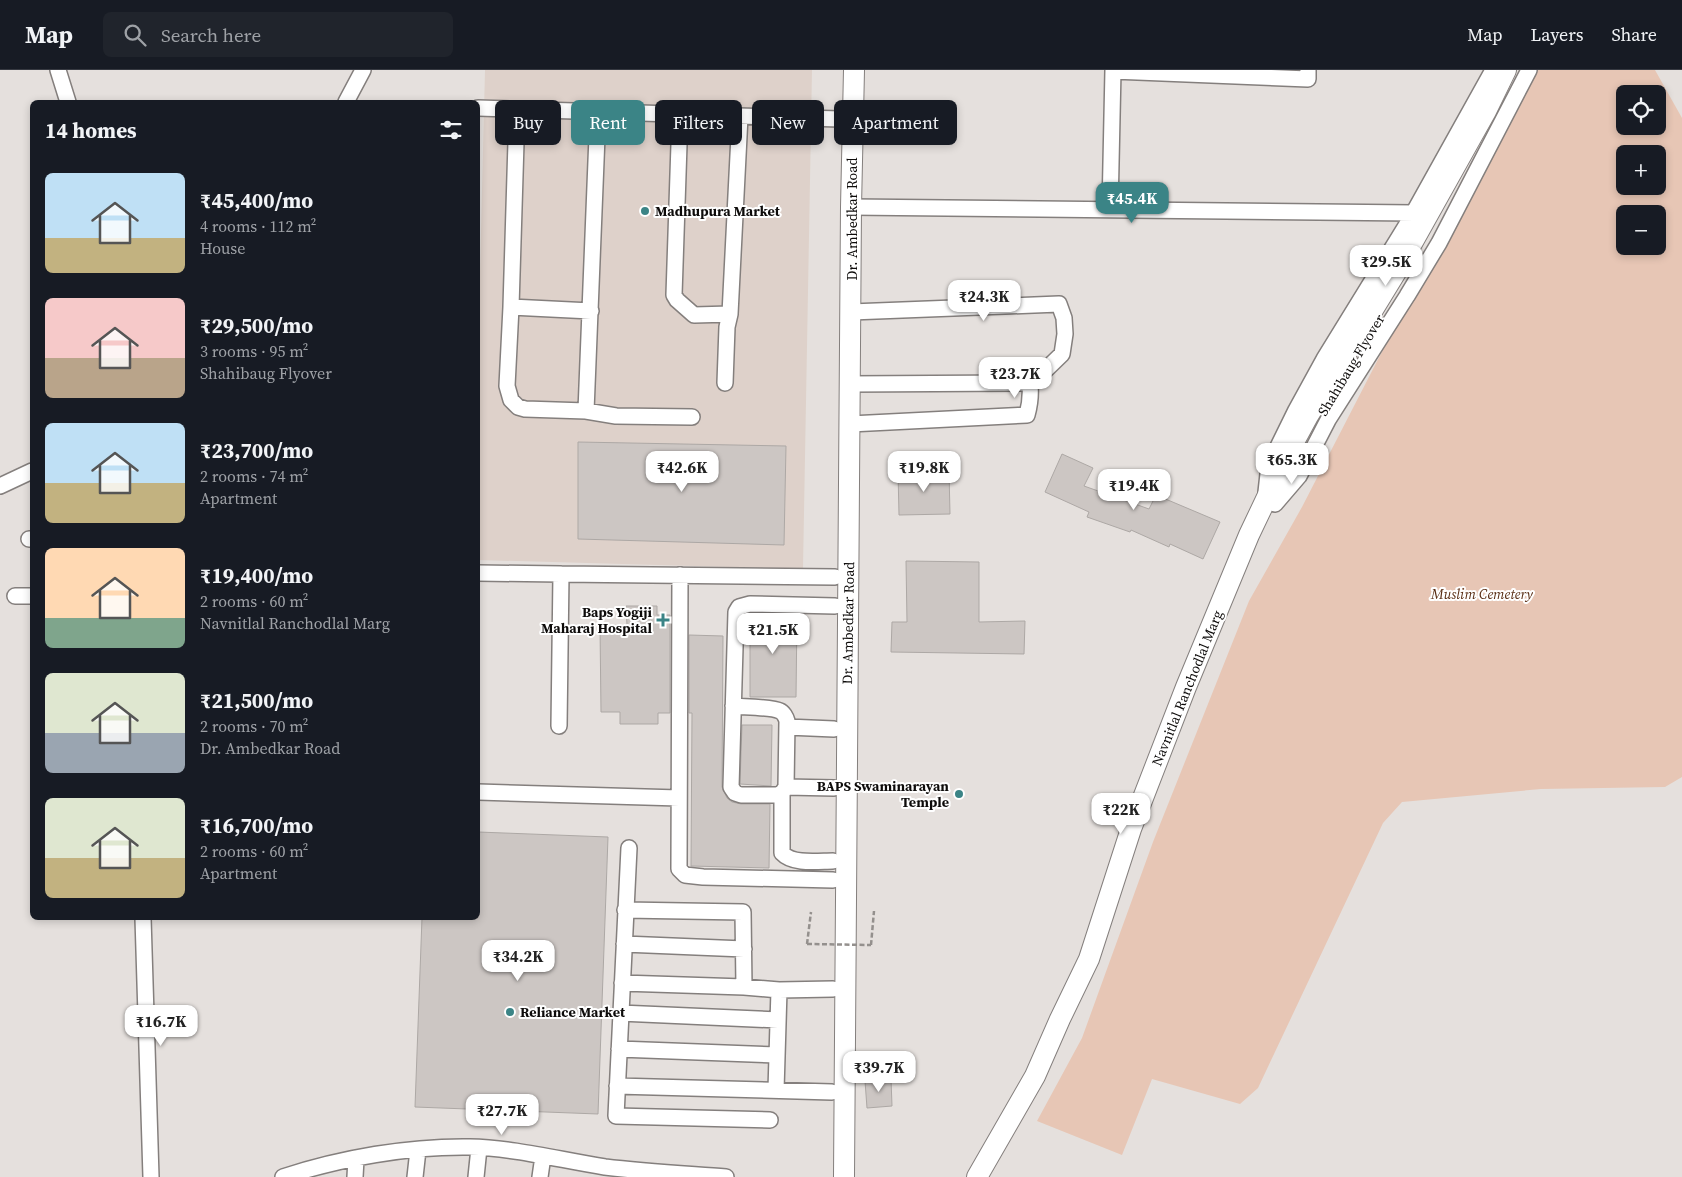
<!DOCTYPE html>
<meta charset="utf-8">
<style>
:root{--surface:#171b24;--page:#20242c;--text:#f1f3f6;--muted:#9ea1a6;--line:#363941;--accent:#3b8486}
body{margin:0;font-family:"Source Serif 4",serif;background:var(--page);color:var(--text);height:100vh;display:flex;flex-direction:column;font-size:19px;white-space:nowrap}
*{box-sizing:border-box;margin:0}
p{font-size:16px;color:var(--muted)}
.icon{flex:none;width:28px;height:28px;fill:none;stroke:currentColor;stroke-width:2;stroke-linecap:round;stroke-linejoin:round}
.map{position:relative;flex:1;overflow:hidden}
.panel{position:absolute;left:30px;top:30px;width:450px;height:820px;display:flex;flex-direction:column;background:var(--surface);border-radius:8px;box-shadow:0 2px 8px #0003}
.panel>*{flex:none}
.guide{position:absolute;left:495px;top:30px;width:475px;height:45px;display:flex;gap:10px}
.buttons{position:absolute;left:1616px;top:15px;display:grid;gap:10px}
.buttons a{display:grid;place-items:center;width:50px;height:50px;border-radius:8px;background:var(--surface);box-shadow:0 2px 8px #0003;font-size:25px}
.price{position:absolute;translate:-50% -42px;padding:0 11px;border-radius:10px;background:#fff;color:#222;font-size:16px;line-height:32px;filter:drop-shadow(0 1px 2px #0008)}
.price::after{content:'';position:absolute;left:50%;top:30px;width:15px;height:11px;margin-left:-8px;background:inherit;clip-path:polygon(0 0,100% 0,50% 100%)}
.price.selected{background:var(--accent);color:#fff}
ul{padding:0;list-style:none}
li{display:flex;align-items:center;gap:15px;height:125px;padding:0 15px}
li span{display:grid;place-items:center;flex:none;width:140px;height:100px;border-radius:8px;color:#555}
li>.icon{margin-inline-start:auto}
span .icon{width:60px;height:60px;fill:#fffc;stroke-width:1}
li b{font-size:21px}
h2{display:flex;justify-content:space-between;align-items:center;height:60px;padding:0 15px;font-size:21px}
.tag{padding:0 18px;border-radius:8px;background:var(--surface);box-shadow:0 2px 8px #0003;font-size:18px;line-height:45px}
.tag.selected{background:var(--accent);color:#fff}
header{display:flex;align-items:center;gap:30px;box-sizing:border-box;height:70px;padding:0 25px;background:var(--surface);border-bottom:1px solid var(--line)}
header strong{font-size:24px}
nav{display:flex;gap:28px;margin-inline-start:auto;font-size:18px}
.search{width:350px;height:45px;background:var(--page);display:flex;align-items:center;gap:12px;box-sizing:border-box;padding:0 18px;border-radius:8px;color:var(--muted);font-size:19px}
.map>svg:first-child{display:block}
</style>
<header>
<strong>Map</strong>
<div class="search"><svg class="icon" aria-label="search" viewBox="0 0 24 24"><circle cx="10" cy="10" r="6"/><path d="M15 15l6 6"/></svg>Search here</div>
<nav><a>Map</a><a>Layers</a><a>Share</a></nav>
</header>
<div class="map">
<svg width="1682" height="1107" viewBox="0 0 1682 1107">
<rect width="100%" height="100%" fill="#e5e0dd"/>
<path fill="#ded1ca" d="M485,0H812L803,499L478,490V282Z"/>
<path fill="#e7c6b5" fill-rule="evenodd" d="M1527,0H1655L1682,48V707L1665,717L1541,719L1402,732L1383,753L1258,1018L1240,1034L1152,1009L1122,1085L1037,1051L1082,968L1153,772L1249,531L1302,437ZM1625,24H1658V56H1625ZM1625,84H1658V116H1625ZM1625,144H1658V176H1625Z"/>
<path fill="#ccc6c3" stroke="#ada8a5" d="M578,372L786,376L784,475L578,469Z
M1062,384L1093,398L1084,416L1149,439L1156,425L1220,452L1203,489L1170,474L1169,477L1131,460L1130,462L1087,447L1089,442L1045,422Z
M949,401L950,444L899,445L898,402Z
M906,491L979,492V552L1025,551L1024,584L891,582L892,552H907Z
M626,536H657V545H670V643H658V654H620V642H601L600,556L627,555Z
M750,544H797L796,627H750Z
M689,565L723,566L722,717L727,728L732,732L741,734H770L769,798L691,796L692,643H689Z
M742,655H772L771,716L740,714Z
M478,762L608,767L598,1044L415,1037L422,848H478Z
M891,1009L892,1036L867,1038L865,1011Z"/>
<g fill="none" stroke-linecap="round" stroke-linejoin="round">
<defs>
<path id="minor" d="M58,0L68,32
M1113,1L1308,9V0
M346,32L363,0
M478,38L840,49
M517,39L511,237L507,316L511,330L518,337L525,339L586,341L616,346L692,347
M680,44L674,225L677,230L694,245L730,244L740,46
M851,137L1414,143
M1110,139L1113,0
M511,237L591,241
M851,242L1059,234L1064,248L1065,264L1062,284L1030,315
M725,313L727,257L730,244
M586,341L598,41
M850,354L1027,345C1030,334 1031,326 1030,315L1025,313L850,314
M0,416L32,401
M1266,422L1269,395L1296,340L1324,289L1409,151L1493,0
M1275,434L1299,406L1328,350L1407,226L1439,173L1529,0
M29,469H32
M478,503L561,504
M680,505L679,799L685,805L703,807L833,810
M15,526H32
M733,636C743,637 772,637 780,641C783,642 786,647 787,651L786,717L782,723L777,725H741L735,723L731,717L736,542L739,537L750,534L835,536
M559,656L561,504L835,507
M787,657L834,659
M786,717L834,718
M478,722L679,728
M782,723V783C793,795 819,791 833,791
M629,778L616,1046L770,1050
M625,840L743,842L744,917
M143,848L151,1107
M624,874L744,879
M622,913L744,917L779,920L833,919
M620,943L778,950
M619,979L777,985
M617,1016L832,1022
M776,1020L779,920
M283,1107C341,1088 409,1076 470,1077C515,1078 560,1090 605,1097C645,1102 686,1104 726,1107
M355,1107L356,1089
M415,1107L418,1080
M476,1107L479,1078
M540,1107L543,1086"/>
<path id="major" d="M844,1107L851,137L854,0
M977,1107L1035,1006L1060,949L1089,889L1131,759L1186,617L1249,465L1288,383L1308,346L1396,202L1486,41L1506,0"/>
</defs>
<use href="#minor" stroke="#847f7d" stroke-width="18"/>
<use href="#major" stroke="#847f7d" stroke-width="22"/>
<path stroke="#94908d" stroke-width="2.5" stroke-dasharray="5 2.5" stroke-linecap="butt" d="M807,874L811,842
M871,875L874,841"/>
<use href="#minor" stroke="#fff" stroke-width="15"/>
<use href="#major" stroke="#fff" stroke-width="20"/>
<path stroke="#94908d" stroke-width="2.5" stroke-dasharray="5 2.5" stroke-linecap="butt" d="M807,874L871,875"/>
</g>
<g fill="#3b8486" stroke="#fff" stroke-width="2">
<circle cx="645" cy="141" r="5"/>
<path d="M660.5 542.5h5v5h5v5h-5v5h-5v-5h-5v-5h5z"/>
<circle cx="959" cy="724" r="5"/>
<circle cx="510" cy="942" r="5"/>
</g>
<g text-anchor="middle" dominant-baseline="central" stroke-width="4" stroke-linejoin="round" paint-order="stroke">
<g font-size="14" font-weight="bold" fill="#0d0b0a" stroke="#fff" text-anchor="start">
<text x="655" y="141">Madhupura Market</text>
<text x="652" y="542" text-anchor="end">Baps Yogiji<tspan x="652" dy="16">Maharaj Hospital</tspan></text>
<text x="949" y="716" text-anchor="end">BAPS Swaminarayan<tspan x="949" dy="16">Temple</tspan></text>
<text x="520" y="942">Reliance Market</text>
</g>
<g font-size="14" fill="#0d0b0a" stroke="#fff">
<text transform="translate(852 149) rotate(-90)">Dr. Ambedkar Road</text>
<text transform="translate(1351 295) rotate(-59)">Shahibaug Flyover</text>
<text transform="translate(848 553) rotate(-89)">Dr. Ambedkar Road</text>
<text transform="translate(1187 618) rotate(-68)">Navnitlal Ranchodlal Marg</text>
</g>
<g font-size="14" font-style="italic" fill="#582c12" stroke="#fff">
<text x="1482" y="524">Muslim Cemetery</text>
</g>
</g>
</svg>
<div class="buttons">
<a><svg class="icon" aria-label="locate" viewBox="0 0 24 24"><circle cx="12" cy="12" r="6"/><path d="M12 2v4M12 18v4M2 12h4M18 12h4"/></svg></a>
<a>+</a>
<a>−</a>
</div>
<b class="price selected" style="left:1132px;top:154px">₹45.4K</b>
<b class="price" style="left:1386px;top:217px">₹29.5K</b>
<b class="price" style="left:984px;top:252px">₹24.3K</b>
<b class="price" style="left:1015px;top:329px">₹23.7K</b>
<b class="price" style="left:1292px;top:415px">₹65.3K</b>
<b class="price" style="left:682px;top:423px">₹42.6K</b>
<b class="price" style="left:924px;top:423px">₹19.8K</b>
<b class="price" style="left:1134px;top:441px">₹19.4K</b>
<b class="price" style="left:773px;top:585px">₹21.5K</b>
<b class="price" style="left:1121px;top:765px">₹22K</b>
<b class="price" style="left:518px;top:912px">₹34.2K</b>
<b class="price" style="left:161px;top:977px">₹16.7K</b>
<b class="price" style="left:879px;top:1023px">₹39.7K</b>
<b class="price" style="left:502px;top:1066px">₹27.7K</b>
<div class="guide">
<a class="tag">Buy</a>
<a class="tag selected">Rent</a>
<a class="tag">Filters</a>
<a class="tag">New</a>
<a class="tag">Apartment</a>
</div>
<section class="panel">
<h2>14 homes<svg class="icon" aria-label="filters" viewBox="0 0 24 24"><path d="M4 7h16M4 17h16"/><circle cx="9" cy="7" r="2"/><circle cx="15" cy="17" r="2"/></svg></h2>
<ul>
<li><span style="background:linear-gradient(#bfe0f5 65%,#c2b280 0)"><svg class="icon" aria-label="home" viewBox="0 0 24 24"><path d="M3 11l9-7 9 7M6 9v11h12V9"/></svg></span><div><b>₹45,400/mo</b><p>4 rooms · 112 m²</p><p>House</p></div></li>
<li><span style="background:linear-gradient(#f6c9c9 60%,#b9a48a 0)"><svg class="icon" aria-label="home" viewBox="0 0 24 24"><path d="M3 11l9-7 9 7M6 9v11h12V9"/></svg></span><div><b>₹29,500/mo</b><p>3 rooms · 95 m²</p><p>Shahibaug Flyover</p></div></li>
<li><span style="background:linear-gradient(#bfe0f5 60%,#c2b280 0)"><svg class="icon" aria-label="home" viewBox="0 0 24 24"><path d="M3 11l9-7 9 7M6 9v11h12V9"/></svg></span><div><b>₹23,700/mo</b><p>2 rooms · 74 m²</p><p>Apartment</p></div></li>
<li><span style="background:linear-gradient(#ffd9b3 70%,#7fa58c 0)"><svg class="icon" aria-label="home" viewBox="0 0 24 24"><path d="M3 11l9-7 9 7M6 9v11h12V9"/></svg></span><div><b>₹19,400/mo</b><p>2 rooms · 60 m²</p><p>Navnitlal Ranchodlal Marg</p></div></li>
<li><span style="background:linear-gradient(#dfe7d0 60%,#9aa5b1 0)"><svg class="icon" aria-label="home" viewBox="0 0 24 24"><path d="M3 11l9-7 9 7M6 9v11h12V9"/></svg></span><div><b>₹21,500/mo</b><p>2 rooms · 70 m²</p><p>Dr. Ambedkar Road</p></div></li>
<li><span style="background:linear-gradient(#dfe7d0 60%,#c2b280 0)"><svg class="icon" aria-label="home" viewBox="0 0 24 24"><path d="M3 11l9-7 9 7M6 9v11h12V9"/></svg></span><div><b>₹16,700/mo</b><p>2 rooms · 60 m²</p><p>Apartment</p></div></li>
</ul>
</section>
</div>
